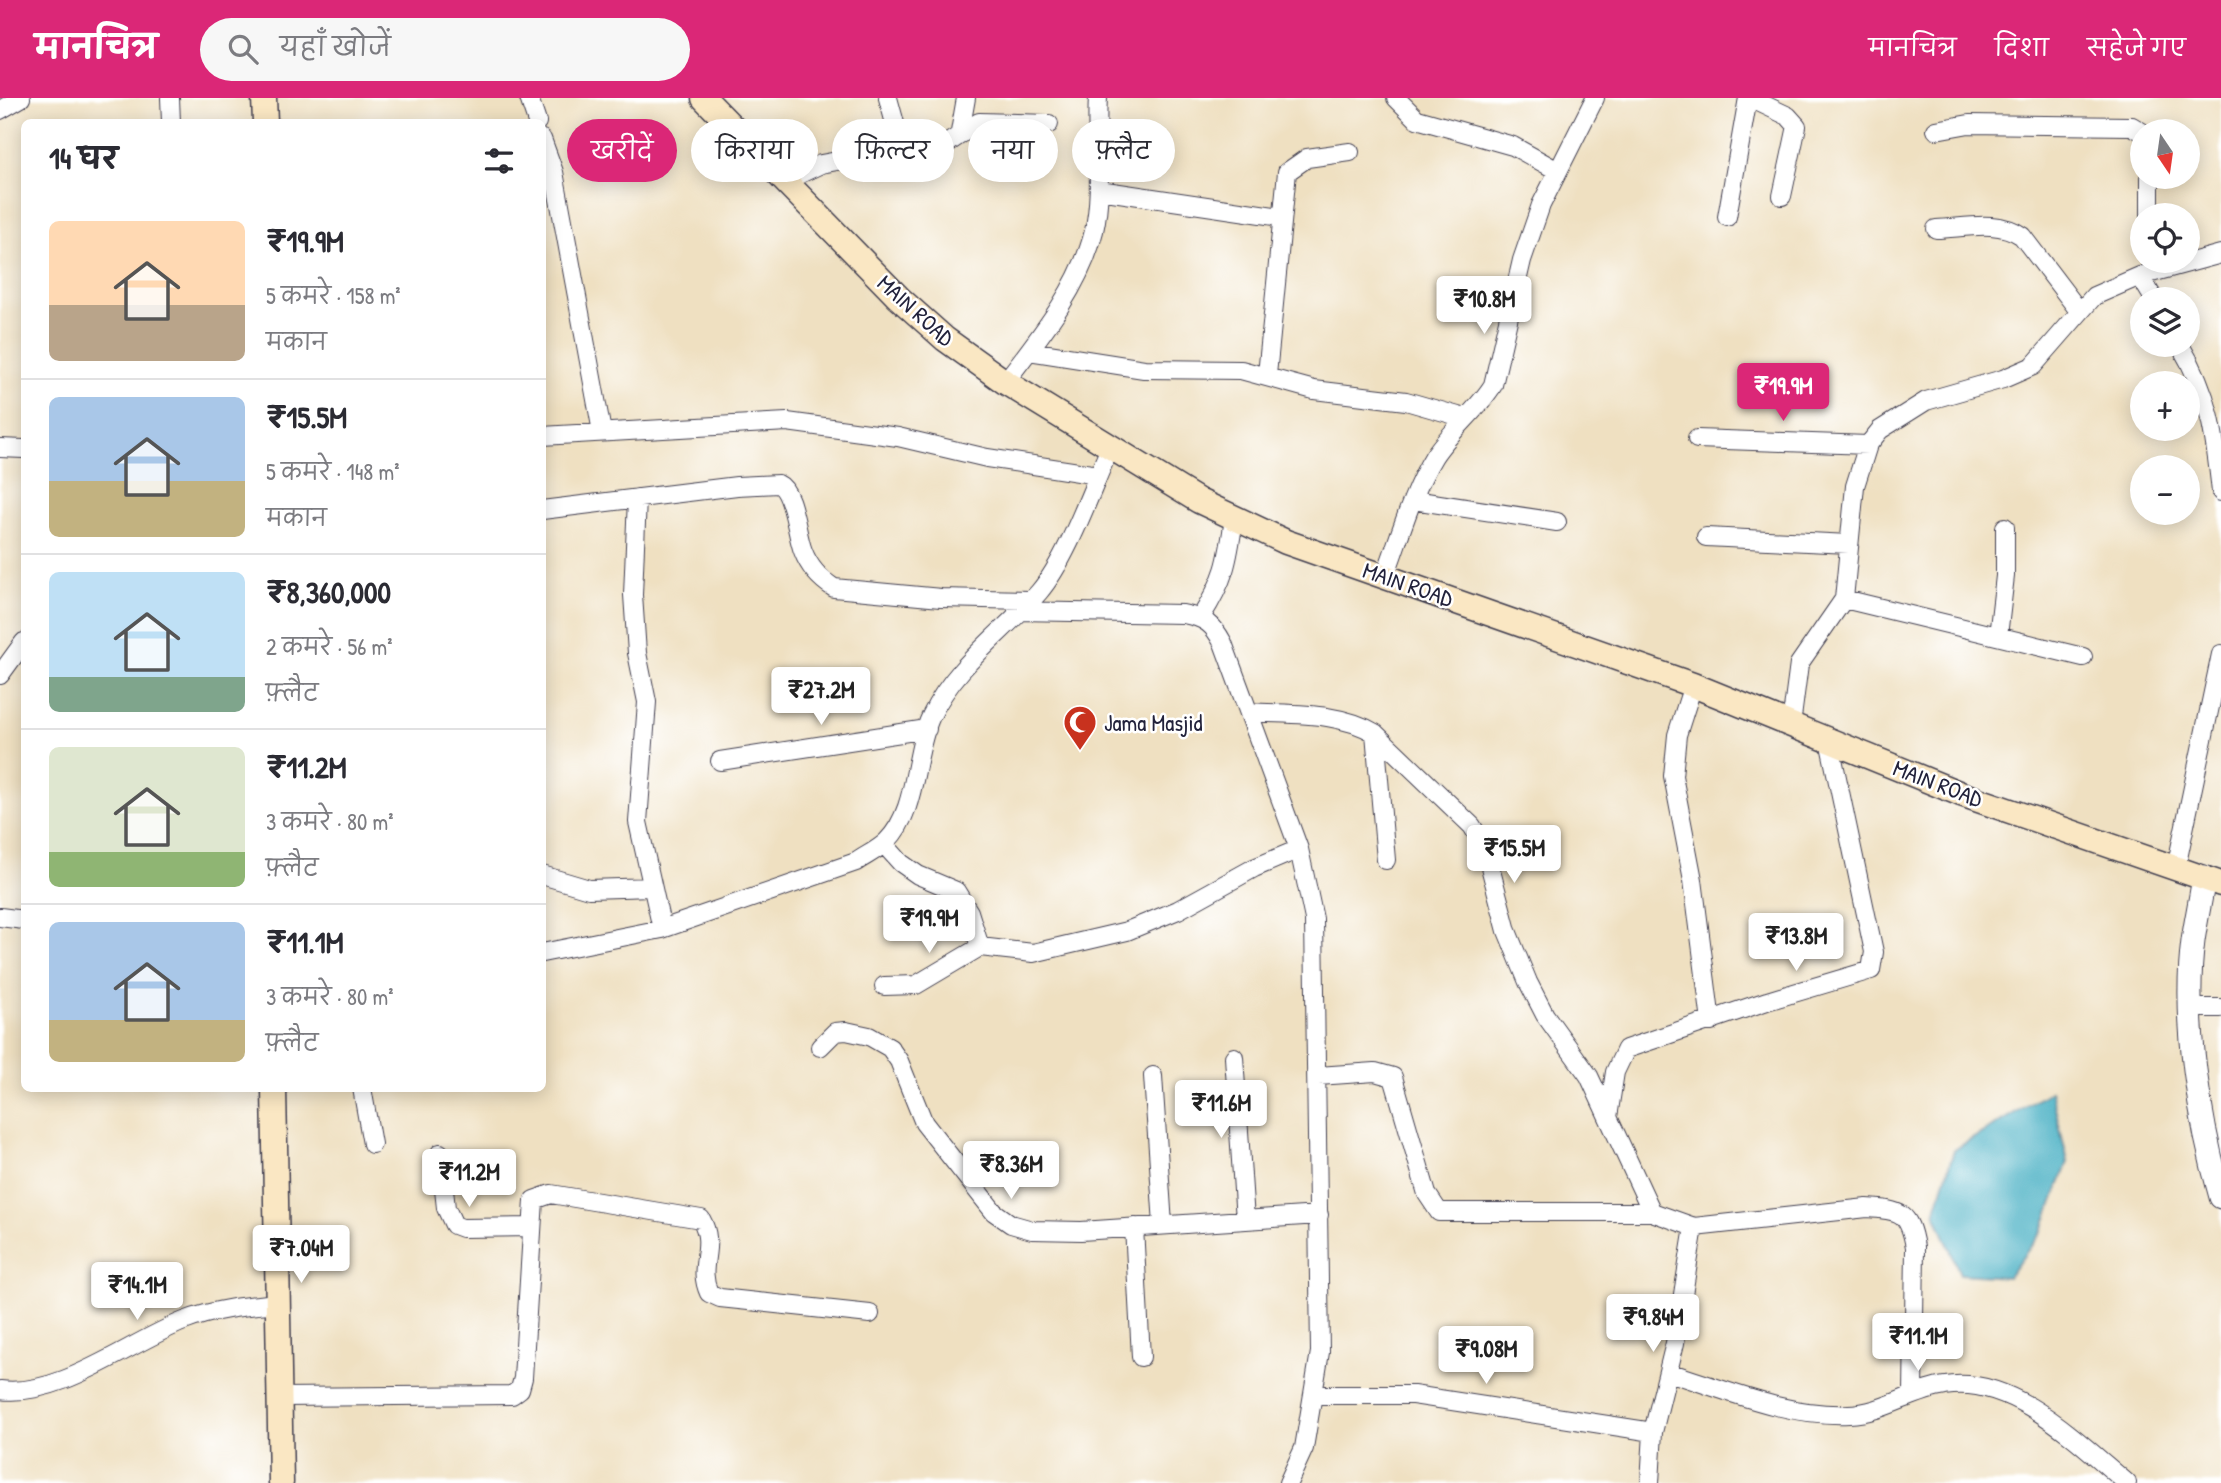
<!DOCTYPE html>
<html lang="hi">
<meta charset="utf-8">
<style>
:root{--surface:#fff;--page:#f7f7f7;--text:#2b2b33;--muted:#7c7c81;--line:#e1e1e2;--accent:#db2777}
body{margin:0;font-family:"Patrick Hand","Playpen Sans Deva",sans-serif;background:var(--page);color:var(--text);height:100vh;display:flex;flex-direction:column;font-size:26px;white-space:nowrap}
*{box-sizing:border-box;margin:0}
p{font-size:23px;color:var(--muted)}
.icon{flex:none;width:38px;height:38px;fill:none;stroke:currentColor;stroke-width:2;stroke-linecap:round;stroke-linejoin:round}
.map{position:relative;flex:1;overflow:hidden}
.panel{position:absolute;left:21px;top:21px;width:525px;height:973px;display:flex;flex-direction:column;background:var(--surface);border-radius:10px;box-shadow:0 4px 18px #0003}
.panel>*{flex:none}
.hud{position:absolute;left:567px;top:21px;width:665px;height:63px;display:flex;gap:14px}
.needle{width:46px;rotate:167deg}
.buttons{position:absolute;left:2130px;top:21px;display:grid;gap:14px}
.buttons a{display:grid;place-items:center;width:70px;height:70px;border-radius:50%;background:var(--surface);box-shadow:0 4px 18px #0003;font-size:35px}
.price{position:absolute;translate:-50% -60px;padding:0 16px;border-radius:7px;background:#fff;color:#222;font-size:23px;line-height:46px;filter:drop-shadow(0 2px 4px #0008)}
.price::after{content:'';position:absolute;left:50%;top:42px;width:21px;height:16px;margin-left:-10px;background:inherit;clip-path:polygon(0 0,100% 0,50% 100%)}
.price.active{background:var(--accent);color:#fff}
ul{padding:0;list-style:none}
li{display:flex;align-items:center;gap:21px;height:175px;padding:0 28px}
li+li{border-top:2px solid var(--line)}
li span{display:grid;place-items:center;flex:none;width:196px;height:140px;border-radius:10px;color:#555}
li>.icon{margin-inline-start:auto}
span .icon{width:84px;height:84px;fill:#fffc;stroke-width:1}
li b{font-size:30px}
h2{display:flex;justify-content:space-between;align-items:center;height:84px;padding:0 28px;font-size:30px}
.pill{padding:0 24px;border-radius:32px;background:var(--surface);box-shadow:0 4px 18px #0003;font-size:24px;line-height:63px}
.pill.active{background:var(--accent);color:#fff}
header{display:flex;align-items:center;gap:42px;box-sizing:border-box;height:98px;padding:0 35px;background:var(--accent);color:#fff}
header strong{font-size:33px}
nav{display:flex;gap:38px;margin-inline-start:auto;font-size:24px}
.search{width:490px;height:63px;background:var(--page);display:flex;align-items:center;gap:18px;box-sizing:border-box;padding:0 24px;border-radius:38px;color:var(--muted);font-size:26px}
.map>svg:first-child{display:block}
</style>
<header>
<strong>मानचित्र</strong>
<div class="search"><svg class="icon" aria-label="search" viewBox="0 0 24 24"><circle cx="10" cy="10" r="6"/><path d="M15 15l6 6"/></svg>यहाँ खोजें</div>
<nav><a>मानचित्र</a><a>दिशा</a><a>सहेजे गए</a></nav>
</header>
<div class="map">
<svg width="2221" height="1385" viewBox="0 0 2221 1385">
<rect width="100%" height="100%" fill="#fff"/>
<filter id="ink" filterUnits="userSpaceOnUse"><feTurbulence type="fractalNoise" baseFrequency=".0143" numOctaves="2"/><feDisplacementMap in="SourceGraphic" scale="14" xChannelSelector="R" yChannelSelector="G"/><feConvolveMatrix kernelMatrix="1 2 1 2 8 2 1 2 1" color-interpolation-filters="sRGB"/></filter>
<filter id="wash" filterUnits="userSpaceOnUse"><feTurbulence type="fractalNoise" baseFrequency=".00686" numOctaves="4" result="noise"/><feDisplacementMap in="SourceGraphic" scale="28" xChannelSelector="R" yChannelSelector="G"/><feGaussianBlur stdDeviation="1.57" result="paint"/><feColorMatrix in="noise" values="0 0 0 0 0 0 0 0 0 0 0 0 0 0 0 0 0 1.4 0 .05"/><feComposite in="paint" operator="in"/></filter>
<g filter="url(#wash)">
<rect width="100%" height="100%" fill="#efe0c1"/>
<path fill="#44aec2" stroke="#33687e" stroke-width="2" d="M2051,993L2068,1064L2042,1133L2008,1179L1960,1176L1935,1115L1954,1052Z"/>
</g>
<g filter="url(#ink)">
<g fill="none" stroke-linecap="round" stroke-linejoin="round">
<defs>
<path id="minor" d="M170,0L171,24
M529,0L537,24
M888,0L902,51
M1396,0L1417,21L1513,48L1558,73
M1750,0L1788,18L1797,28L1782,98
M0,12L21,0
M1936,32L1969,26L2132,28L2142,34
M960,34L966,0
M542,41L554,74L602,334
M2150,79V117
M785,83L821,66L902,51L945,47L979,24L1049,26
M1099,92L1281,119
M1727,119L1748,0
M1936,131C1965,130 1998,121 2022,138L2079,213
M2140,178L2154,201
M2180,247C2210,297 2215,337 2221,394
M1029,253L1144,271L1241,272L1314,292L1406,303L1465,320
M1267,277L1287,74L1307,60L1350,54
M1005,284C1039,240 1081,188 1094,133C1104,90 1095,44 1098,0
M542,338L787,324L898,339L987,360L1098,377
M1697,341L1868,347
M0,350L24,351
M637,400L633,497L637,555L647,604L638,724L662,831
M1413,402L1557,424
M542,412L737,388L778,386C794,393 796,436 803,453C809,469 820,481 834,490L941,500L1029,502
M1706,439L1849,446
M1385,478C1400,438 1412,394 1434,358C1451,332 1477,313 1493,287L1522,162L1541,107L1595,0
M1844,501L2083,559
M1017,513L1183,516C1206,520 1213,526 1223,545L1299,751L1314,821L1320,1254L1304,1350L1288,1385
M1201,519C1225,481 1228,464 1234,420
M1998,538L2005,478V429
M0,577L24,544
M1693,587L1677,637L1673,678L1693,782L1711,924
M1249,614C1291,617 1338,613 1375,635L1472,728L1485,750L1507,833L1528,884L1545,917L1589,978L1652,1114
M1791,627L1799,566L1844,501L1855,388L1868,347L1880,332L1926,303L2003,281L2033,268L2094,198L2140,178L2221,156
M1375,635L1386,762
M720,663L927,631
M884,746L901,765L918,777L956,793L969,814L980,849L1033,855L1127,833L1178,812L1254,770L1299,751
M2176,770L2221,556
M542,777L589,791L652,789
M0,819L24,822
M542,855L662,831L856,764C866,757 878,752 887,743C918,712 913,656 931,618C955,567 1003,535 1039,494C1068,460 1091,392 1110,350
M884,888L916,887L980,849
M2190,910H2221
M820,949L835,934L846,933L869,938L890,950L899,963L924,1025L994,1114L1011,1126L1032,1132L1081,1133L1319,1117
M1234,959L1245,1122
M1153,978L1163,1127
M1318,978L1375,974L1393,979L1427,1096L1439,1114H1652L1694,1129L1867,1110C1901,1112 1909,1114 1915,1149L1913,1297
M362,990L372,1046
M1608,1019L1615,974L1626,951L1767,903L1871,872L1874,854L1829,642
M440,1055L446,1110L454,1127L462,1130L530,1129
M1134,1129L1141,1259
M1668,1274C1726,1292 1787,1319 1849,1316C1883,1315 1911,1293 1945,1288C2012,1276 2079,1345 2127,1385
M0,1292C60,1300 128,1245 184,1223C215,1211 245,1208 278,1205
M1314,1297H1413L1653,1334
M279,1299L512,1297L520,1291L523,1280L534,1102L551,1096L701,1121C717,1149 696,1167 709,1195L720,1200L870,1216
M1650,1385L1653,1334L1675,1245L1694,1129"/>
<path id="tertiary" d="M2204,779C2201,800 2196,822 2193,843C2183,920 2199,1024 2221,1099"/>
<path id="secondary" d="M264,0L265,24
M704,0L899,200L945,241L1005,284L1199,403L1286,444L1693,587L1961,696L2221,786
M274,990L281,1385"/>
</defs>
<use href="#minor" stroke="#413e4f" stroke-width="20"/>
<use href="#tertiary" stroke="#413e4f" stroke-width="25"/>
<use href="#secondary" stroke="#413e4f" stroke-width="27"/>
<use href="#minor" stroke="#fff" stroke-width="18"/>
<use href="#tertiary" stroke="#fff" stroke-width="23"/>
<use href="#secondary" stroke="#fae7c3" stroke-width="24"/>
</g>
</g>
<defs>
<symbol id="mosque-pin" viewBox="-11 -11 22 30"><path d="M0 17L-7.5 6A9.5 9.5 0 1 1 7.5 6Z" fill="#c8321e" stroke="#fff"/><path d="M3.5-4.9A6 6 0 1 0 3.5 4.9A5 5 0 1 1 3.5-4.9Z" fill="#fff"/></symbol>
</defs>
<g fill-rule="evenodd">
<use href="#mosque-pin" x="1061" y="605" width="38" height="52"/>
</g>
<g text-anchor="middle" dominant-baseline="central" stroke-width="5" stroke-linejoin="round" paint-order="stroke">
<g font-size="23" fill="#22223b" stroke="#fff">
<text transform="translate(916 212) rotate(42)">MAIN ROAD</text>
<text transform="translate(1408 486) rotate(19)">MAIN ROAD</text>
<text transform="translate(1938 685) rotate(21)">MAIN ROAD</text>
</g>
<g font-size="23" fill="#22223b" stroke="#fff" text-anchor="start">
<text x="1104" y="624">Jama Masjid</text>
</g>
</g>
</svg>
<div class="buttons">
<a><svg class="needle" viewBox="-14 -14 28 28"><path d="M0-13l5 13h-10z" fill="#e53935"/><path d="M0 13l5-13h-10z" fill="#7c7c81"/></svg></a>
<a><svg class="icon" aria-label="locate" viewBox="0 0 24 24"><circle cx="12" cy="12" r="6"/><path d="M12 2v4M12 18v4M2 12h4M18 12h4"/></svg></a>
<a><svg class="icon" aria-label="layers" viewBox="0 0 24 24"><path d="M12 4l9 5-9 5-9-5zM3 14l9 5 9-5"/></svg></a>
<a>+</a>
<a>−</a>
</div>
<b class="price" style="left:1484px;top:238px">₹10.8M</b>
<b class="price active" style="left:1783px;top:325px">₹19.9M</b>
<b class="price" style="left:821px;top:629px">₹27.2M</b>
<b class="price" style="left:1514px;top:787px">₹15.5M</b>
<b class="price" style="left:929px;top:857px">₹19.9M</b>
<b class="price" style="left:1796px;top:875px">₹13.8M</b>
<b class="price" style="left:1221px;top:1042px">₹11.6M</b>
<b class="price" style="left:1011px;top:1103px">₹8.36M</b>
<b class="price" style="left:469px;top:1111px">₹11.2M</b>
<b class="price" style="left:301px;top:1187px">₹7.04M</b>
<b class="price" style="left:137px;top:1224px">₹14.1M</b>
<b class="price" style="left:1653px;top:1256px">₹9.84M</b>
<b class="price" style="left:1918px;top:1275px">₹11.1M</b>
<b class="price" style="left:1486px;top:1288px">₹9.08M</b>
<div class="hud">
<a class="pill active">खरीदें</a>
<a class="pill">किराया</a>
<a class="pill">फ़िल्टर</a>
<a class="pill">नया</a>
<a class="pill">फ़्लैट</a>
</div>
<section class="panel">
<h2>14 घर<svg class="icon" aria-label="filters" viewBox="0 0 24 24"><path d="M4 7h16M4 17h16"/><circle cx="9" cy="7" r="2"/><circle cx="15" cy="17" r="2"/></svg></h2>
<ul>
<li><span style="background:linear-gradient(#ffd9b3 60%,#b9a48a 0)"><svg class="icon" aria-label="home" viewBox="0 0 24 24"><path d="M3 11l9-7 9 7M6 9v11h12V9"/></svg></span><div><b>₹19.9M</b><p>5 कमरे · 158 m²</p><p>मकान</p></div></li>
<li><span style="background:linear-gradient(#a9c7e8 60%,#c2b280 0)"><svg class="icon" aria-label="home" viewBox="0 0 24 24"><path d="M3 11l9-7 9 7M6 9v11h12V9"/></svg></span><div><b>₹15.5M</b><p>5 कमरे · 148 m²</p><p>मकान</p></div></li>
<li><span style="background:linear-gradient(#bfe0f5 75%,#7fa58c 0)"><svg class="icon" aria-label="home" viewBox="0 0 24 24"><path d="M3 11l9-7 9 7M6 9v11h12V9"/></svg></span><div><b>₹8,360,000</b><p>2 कमरे · 56 m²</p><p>फ़्लैट</p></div></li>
<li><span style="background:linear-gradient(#dfe7d0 75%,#8fb573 0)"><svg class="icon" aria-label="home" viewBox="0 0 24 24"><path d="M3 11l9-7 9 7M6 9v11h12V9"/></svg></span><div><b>₹11.2M</b><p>3 कमरे · 80 m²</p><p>फ़्लैट</p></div></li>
<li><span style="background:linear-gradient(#a9c7e8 70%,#c2b280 0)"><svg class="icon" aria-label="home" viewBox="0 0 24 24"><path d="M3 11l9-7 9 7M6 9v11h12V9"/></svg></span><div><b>₹11.1M</b><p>3 कमरे · 80 m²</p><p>फ़्लैट</p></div></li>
</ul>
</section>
</div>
